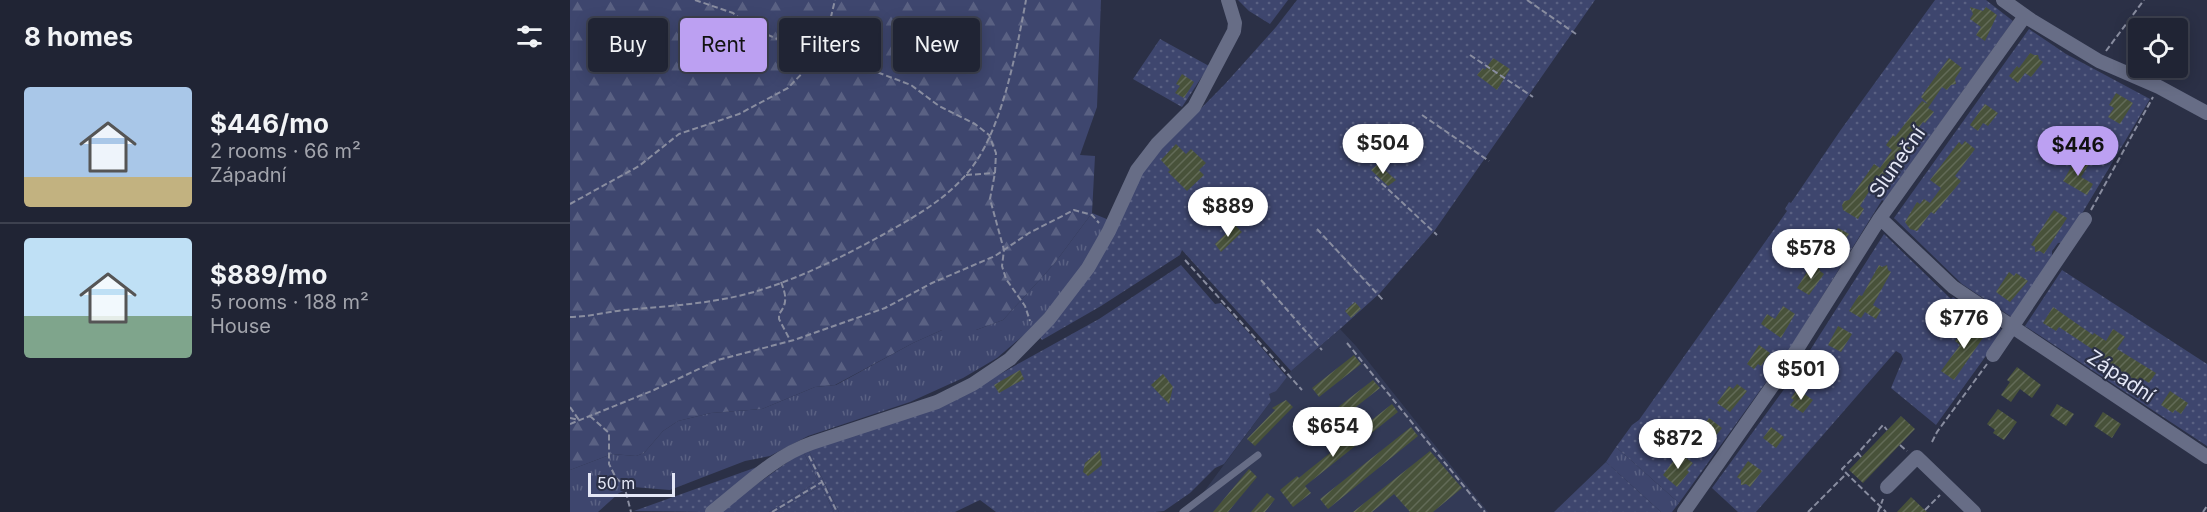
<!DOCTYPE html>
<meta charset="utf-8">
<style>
:root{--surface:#202434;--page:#2d3040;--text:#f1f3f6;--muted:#a2a4ac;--line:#3d414f;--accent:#bca0f2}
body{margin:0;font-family:Inter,sans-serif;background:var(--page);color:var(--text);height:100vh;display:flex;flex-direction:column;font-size:22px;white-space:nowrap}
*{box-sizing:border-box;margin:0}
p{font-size:20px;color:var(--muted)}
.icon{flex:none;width:33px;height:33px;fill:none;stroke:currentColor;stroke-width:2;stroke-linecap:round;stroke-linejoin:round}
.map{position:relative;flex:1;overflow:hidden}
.sheet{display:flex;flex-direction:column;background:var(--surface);width:570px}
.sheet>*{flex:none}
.guide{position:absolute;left:18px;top:18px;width:570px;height:54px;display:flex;gap:12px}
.buttons{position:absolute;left:1558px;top:18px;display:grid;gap:12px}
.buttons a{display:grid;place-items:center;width:60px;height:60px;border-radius:6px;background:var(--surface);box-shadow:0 3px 15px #0003,0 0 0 2px var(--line);font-size:30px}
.scale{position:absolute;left:18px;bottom:15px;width:87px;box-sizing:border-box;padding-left:6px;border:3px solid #e4e7f6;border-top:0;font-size:16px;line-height:21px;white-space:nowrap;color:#e4e7f6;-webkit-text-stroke:4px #2b3046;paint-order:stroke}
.price{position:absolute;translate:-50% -51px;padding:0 14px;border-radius:21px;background:#fff;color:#222;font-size:20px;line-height:39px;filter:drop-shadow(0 2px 3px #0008)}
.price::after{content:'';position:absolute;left:50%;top:36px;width:18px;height:14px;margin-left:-9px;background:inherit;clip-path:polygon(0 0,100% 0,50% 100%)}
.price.current{background:var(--accent);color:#111}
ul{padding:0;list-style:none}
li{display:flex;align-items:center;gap:18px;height:150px;padding:0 24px}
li+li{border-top:2px solid var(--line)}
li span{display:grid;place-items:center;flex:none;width:168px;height:120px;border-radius:6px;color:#555}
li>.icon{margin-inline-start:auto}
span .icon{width:72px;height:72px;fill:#fffc;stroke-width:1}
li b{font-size:26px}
h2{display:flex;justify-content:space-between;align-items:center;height:72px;padding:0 24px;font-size:26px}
.chip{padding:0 21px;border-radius:6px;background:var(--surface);box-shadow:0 3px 15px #0003,0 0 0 2px var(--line);font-size:21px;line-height:54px}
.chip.current{background:var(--accent);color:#111}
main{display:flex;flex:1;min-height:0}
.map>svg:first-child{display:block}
</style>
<main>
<section class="sheet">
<h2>8 homes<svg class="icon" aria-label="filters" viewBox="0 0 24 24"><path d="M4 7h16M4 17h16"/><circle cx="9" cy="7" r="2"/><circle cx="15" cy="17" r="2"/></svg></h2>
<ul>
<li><span style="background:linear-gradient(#a9c7e8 75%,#c2b280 0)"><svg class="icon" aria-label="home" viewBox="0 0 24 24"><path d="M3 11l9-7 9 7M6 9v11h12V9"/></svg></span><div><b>$446/mo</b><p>2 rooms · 66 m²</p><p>Západní</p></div></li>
<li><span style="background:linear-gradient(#bfe0f5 65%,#7fa58c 0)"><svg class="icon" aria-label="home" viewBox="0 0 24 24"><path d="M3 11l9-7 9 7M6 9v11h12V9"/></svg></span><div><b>$889/mo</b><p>5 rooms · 188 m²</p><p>House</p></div></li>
</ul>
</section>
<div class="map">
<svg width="1637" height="512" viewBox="0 0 1637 512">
<defs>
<pattern id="grass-tufts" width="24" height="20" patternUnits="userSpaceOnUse" patternTransform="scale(1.5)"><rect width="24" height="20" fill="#3e466e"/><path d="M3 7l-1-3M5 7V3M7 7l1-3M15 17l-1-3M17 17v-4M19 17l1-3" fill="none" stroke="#5a6183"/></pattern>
<pattern id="forest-firs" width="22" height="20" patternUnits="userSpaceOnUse" patternTransform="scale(1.5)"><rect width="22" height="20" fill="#3e466e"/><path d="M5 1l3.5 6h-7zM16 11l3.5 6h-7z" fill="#5a6183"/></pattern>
<pattern id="garden-dots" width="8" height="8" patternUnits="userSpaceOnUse" patternTransform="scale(1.5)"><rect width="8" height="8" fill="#3e466e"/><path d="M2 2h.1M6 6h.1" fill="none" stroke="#5a6183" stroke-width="1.8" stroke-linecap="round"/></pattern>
<pattern id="building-hatch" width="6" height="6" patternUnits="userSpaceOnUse" patternTransform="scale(1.5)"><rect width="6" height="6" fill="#48523a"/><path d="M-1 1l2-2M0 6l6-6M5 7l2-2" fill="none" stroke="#626b57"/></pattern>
</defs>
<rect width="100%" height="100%" fill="#2b3046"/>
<path fill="#333a56" d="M770,329L786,346L918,512H619L701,401L698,394L717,377L721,371Z"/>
<path fill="url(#grass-tufts)" d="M522,213L539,220L516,261L484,303L462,328L427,358L393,378L340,402L238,436L200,456L175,461L100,490L63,487L49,493L28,512H0V470L42,454L66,456L74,453L93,431L108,421L141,413L192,409L245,387L266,385L343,343L372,330H406L433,320L484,264Z
M1046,447L1109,503L1102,512H1091L1036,462Z
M238,449L269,512H264L251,486L205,512H199L248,481L233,451Z"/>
<path fill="url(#forest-firs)" d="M0,0H531L527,107L510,155L525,156L522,213L484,264L433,320L406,330H372L343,343L265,385L245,387L192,409L141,413L108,421L93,431L74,453L66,456L42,454L0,470Z"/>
<path fill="url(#garden-dots)" d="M668,0H718L700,24L679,11Z
M727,0H1025L865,230L810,293L770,329L721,371L612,250L610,255L531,306L472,340L469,336L574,166L655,84L706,27Z
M1365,0H1416L1443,21L1314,201L1312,200L1217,353L1109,503L1046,447L1062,425L1069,420L1217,211L1215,209L1219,202L1221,203L1270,131Z
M1459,29L1496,54L1580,99L1510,217L1494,242L1488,243L1482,251V258L1443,318L1392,284L1324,218Z
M590,39L639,66L612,107L563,79Z
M1314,234L1381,299L1383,297L1434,331L1366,425L1321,388L1333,359L1331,354L1326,351L1186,512H1168L1142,488L1223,377Z
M611,265L645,304L651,303L679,333L717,377L706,391L699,394L701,401L654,464L645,468L620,493L594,511L585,512H426L410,500L385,512H269L238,449L385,399L529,319Z
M1492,270L1637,364V446L1455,326Z
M233,451L248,481L199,512H148Z
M1036,462L1091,512H984Z
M187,467L167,486L135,512L64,511Z
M251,486L264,512H205Z"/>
<path fill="url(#building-hatch)" d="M1400,7L1413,11L1416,7L1427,15L1415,41L1406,35L1411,27L1400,19L1403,14Z
M1460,53L1464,55H1468L1469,59L1473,62L1461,77L1455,73L1448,83L1439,76L1447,66L1449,68Z
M923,58L940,69L927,90L907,75L913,68L915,70Z
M1379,58L1392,68L1385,79L1386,84L1381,85L1377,90L1372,87L1358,108L1364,112L1355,123L1353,122L1336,145L1345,151L1334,153L1318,175L1316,174L1307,188L1303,185L1290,206L1294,209L1288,219L1273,210L1272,205L1274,201L1279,200L1304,164L1310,168L1322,150L1316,145L1323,135L1325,137L1352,101L1358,104L1351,97Z
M612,74L624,82L614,98L605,93L610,86L606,84Z
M1546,93L1563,103L1550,124L1538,117L1544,108L1539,105Z
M1415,104L1428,113L1418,126L1413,123L1408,131L1400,125Z
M1395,141L1405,149L1385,176L1391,181L1364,214L1361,212L1347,231L1340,229L1335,222L1347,202L1350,204L1354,199L1360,203L1371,188L1360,180L1389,142L1392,145Z
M606,144L616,154L621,149L636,163L629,170L634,175L617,191L598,172L600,170L591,160Z
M1507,157L1519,164L1511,177L1523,184L1517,195L1493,181Z
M808,164L826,180L818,186L801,170Z
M1484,210L1497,218L1474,254L1470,251L1465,252V247L1461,245Z
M665,225L672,232L651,252L645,244Z
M1268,228L1279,234L1273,243L1274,247L1270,248L1266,255L1255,248L1258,244L1257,239L1261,238Z
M1241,265L1245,268L1249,267L1250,271L1254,274L1239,295L1227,288Z
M1309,265L1312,267L1317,265L1318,270L1321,272L1303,305L1311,310L1306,319L1295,312L1291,318L1279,311L1289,295L1292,296Z
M1439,272L1444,276L1446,273L1458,281L1440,302L1426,292Z
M785,302L791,309L781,318L775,311Z
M1213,306L1225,314L1211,338L1191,324L1197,314L1205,319Z
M1483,307L1523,335L1524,333L1536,341L1543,329L1555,337L1547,349L1586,373L1579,383L1571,378L1568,382L1538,363L1537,364L1528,359L1531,355L1489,327L1486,331L1473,323Z
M1404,322L1417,332L1384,380L1371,371L1390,345L1385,341L1393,329L1397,332Z
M1268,326L1282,334L1271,352L1258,345Z
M1189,345L1200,353L1191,366L1188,364L1184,369L1177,364Z
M784,355L791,364L749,397L742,388Z
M1245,362L1257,369L1249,381L1237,374Z
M1447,367L1471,385L1462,398L1450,389L1441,402L1431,395L1440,382L1437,380Z
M450,370L454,379L429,393L424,385Z
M593,374L603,387L599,404L581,385Z
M803,380L810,388L745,439L741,442L732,435Z
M1167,384L1177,391L1160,412L1147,403L1159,386L1163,389Z
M1227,389L1243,400L1233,413L1220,405L1224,400L1221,398Z
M1600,391L1618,403L1611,414L1605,410L1603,413L1591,405Z
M716,400L723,407L685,446L677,439L705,410L702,408Z
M822,404L828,412L735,486L741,493L723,507L710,490L727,476L729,478L736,472Z
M1487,404L1504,414L1496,426L1480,415Z
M1428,409L1447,422L1434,440L1423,433L1425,430L1417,424Z
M1533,412L1551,424L1542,438L1524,426Z
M1331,416L1345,429L1293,483L1279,470Z
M1139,418L1152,428L1142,441L1136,436L1133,441L1125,436Z
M841,427L848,436L758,509L750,499Z
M1201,427L1214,437L1206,448L1193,438Z
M530,450L532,465L518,476L513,472L515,463Z
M860,451L892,488L863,512H840L824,494L802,512H783Z
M1109,453L1123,463L1117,470L1119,472L1107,487L1093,475Z
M1178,461L1192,471L1180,487L1176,484L1171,485V480L1167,477Z
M679,469L687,477L658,512H643Z
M697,493L705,499L695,512H681Z
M1341,497L1357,512H1327Z"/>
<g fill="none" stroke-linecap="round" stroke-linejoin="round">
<path stroke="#898da0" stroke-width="2" stroke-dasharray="6 3" stroke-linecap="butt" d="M125,0L163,13L182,28L228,48L283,63L341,85L369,106L405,124L419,135L426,153L425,173L420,199L434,250L432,266L436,279L455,306L460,321
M957,0L1006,34
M1536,51L1574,0
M900,55L963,97
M852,115L919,161
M396,175L425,173
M805,177L867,235
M0,204L69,166L109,134L169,114L218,88L244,61L255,42L265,0
M1521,210L1583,97
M747,229L813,300
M615,260L732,390
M691,280L752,350
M211,282C216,295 218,303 209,314V319L220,340
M0,317C18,317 36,312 54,310C97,306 142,304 184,292C231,278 274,256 316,233C351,213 385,194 407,160C434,119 447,48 456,0
M777,343L915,512
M0,407L9,420
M20,416L39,433V464L46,478L54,485L61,512
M0,418L9,420
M0,424L84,390L148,360L224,340L315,308L362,283L425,256L459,233L504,210L522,215L529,223
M1362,442L1367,432L1417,364
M1330,445L1337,451
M1288,453L1272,469L1316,512
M239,456L267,512
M1291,457L1288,453L1313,425L1317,430
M1355,510L1370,495
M202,512L252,482
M1238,512L1277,473
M1308,512L1313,499
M1633,512L1637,506"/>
<path stroke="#676d86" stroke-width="7" d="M613,512L688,455"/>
<path stroke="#676d86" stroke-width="14" d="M1433,0L1461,20L1529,61L1589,87L1637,113
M1310,218L1383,287L1637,457
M1423,355L1515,219
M1317,487L1347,457L1404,512
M142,512C173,488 204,456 242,443L367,402L403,384L440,359L479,319L518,268L539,231L567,170L587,144L624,107L664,31L665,23L658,0
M1114,512L1217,365L1310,218L1455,16"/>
</g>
<g text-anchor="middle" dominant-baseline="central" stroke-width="4.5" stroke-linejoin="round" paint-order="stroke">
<g font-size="20" fill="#e4e7f6" stroke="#2b3046">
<text transform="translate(1327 162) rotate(-55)">Sluneční</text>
<text transform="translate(1551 376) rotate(34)">Západní</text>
</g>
</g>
</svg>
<div class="buttons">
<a><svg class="icon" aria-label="locate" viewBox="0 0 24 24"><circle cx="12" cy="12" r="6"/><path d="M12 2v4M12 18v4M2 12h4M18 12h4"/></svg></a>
</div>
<div class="scale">50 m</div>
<b class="price" style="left:813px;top:175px">$504</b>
<b class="price current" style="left:1508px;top:177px">$446</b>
<b class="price" style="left:658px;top:238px">$889</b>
<b class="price" style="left:1241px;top:280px">$578</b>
<b class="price" style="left:1394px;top:350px">$776</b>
<b class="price" style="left:1231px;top:401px">$501</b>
<b class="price" style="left:763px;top:458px">$654</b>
<b class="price" style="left:1108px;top:470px">$872</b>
<div class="guide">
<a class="chip">Buy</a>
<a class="chip current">Rent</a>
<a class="chip">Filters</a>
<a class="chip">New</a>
</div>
</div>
</main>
